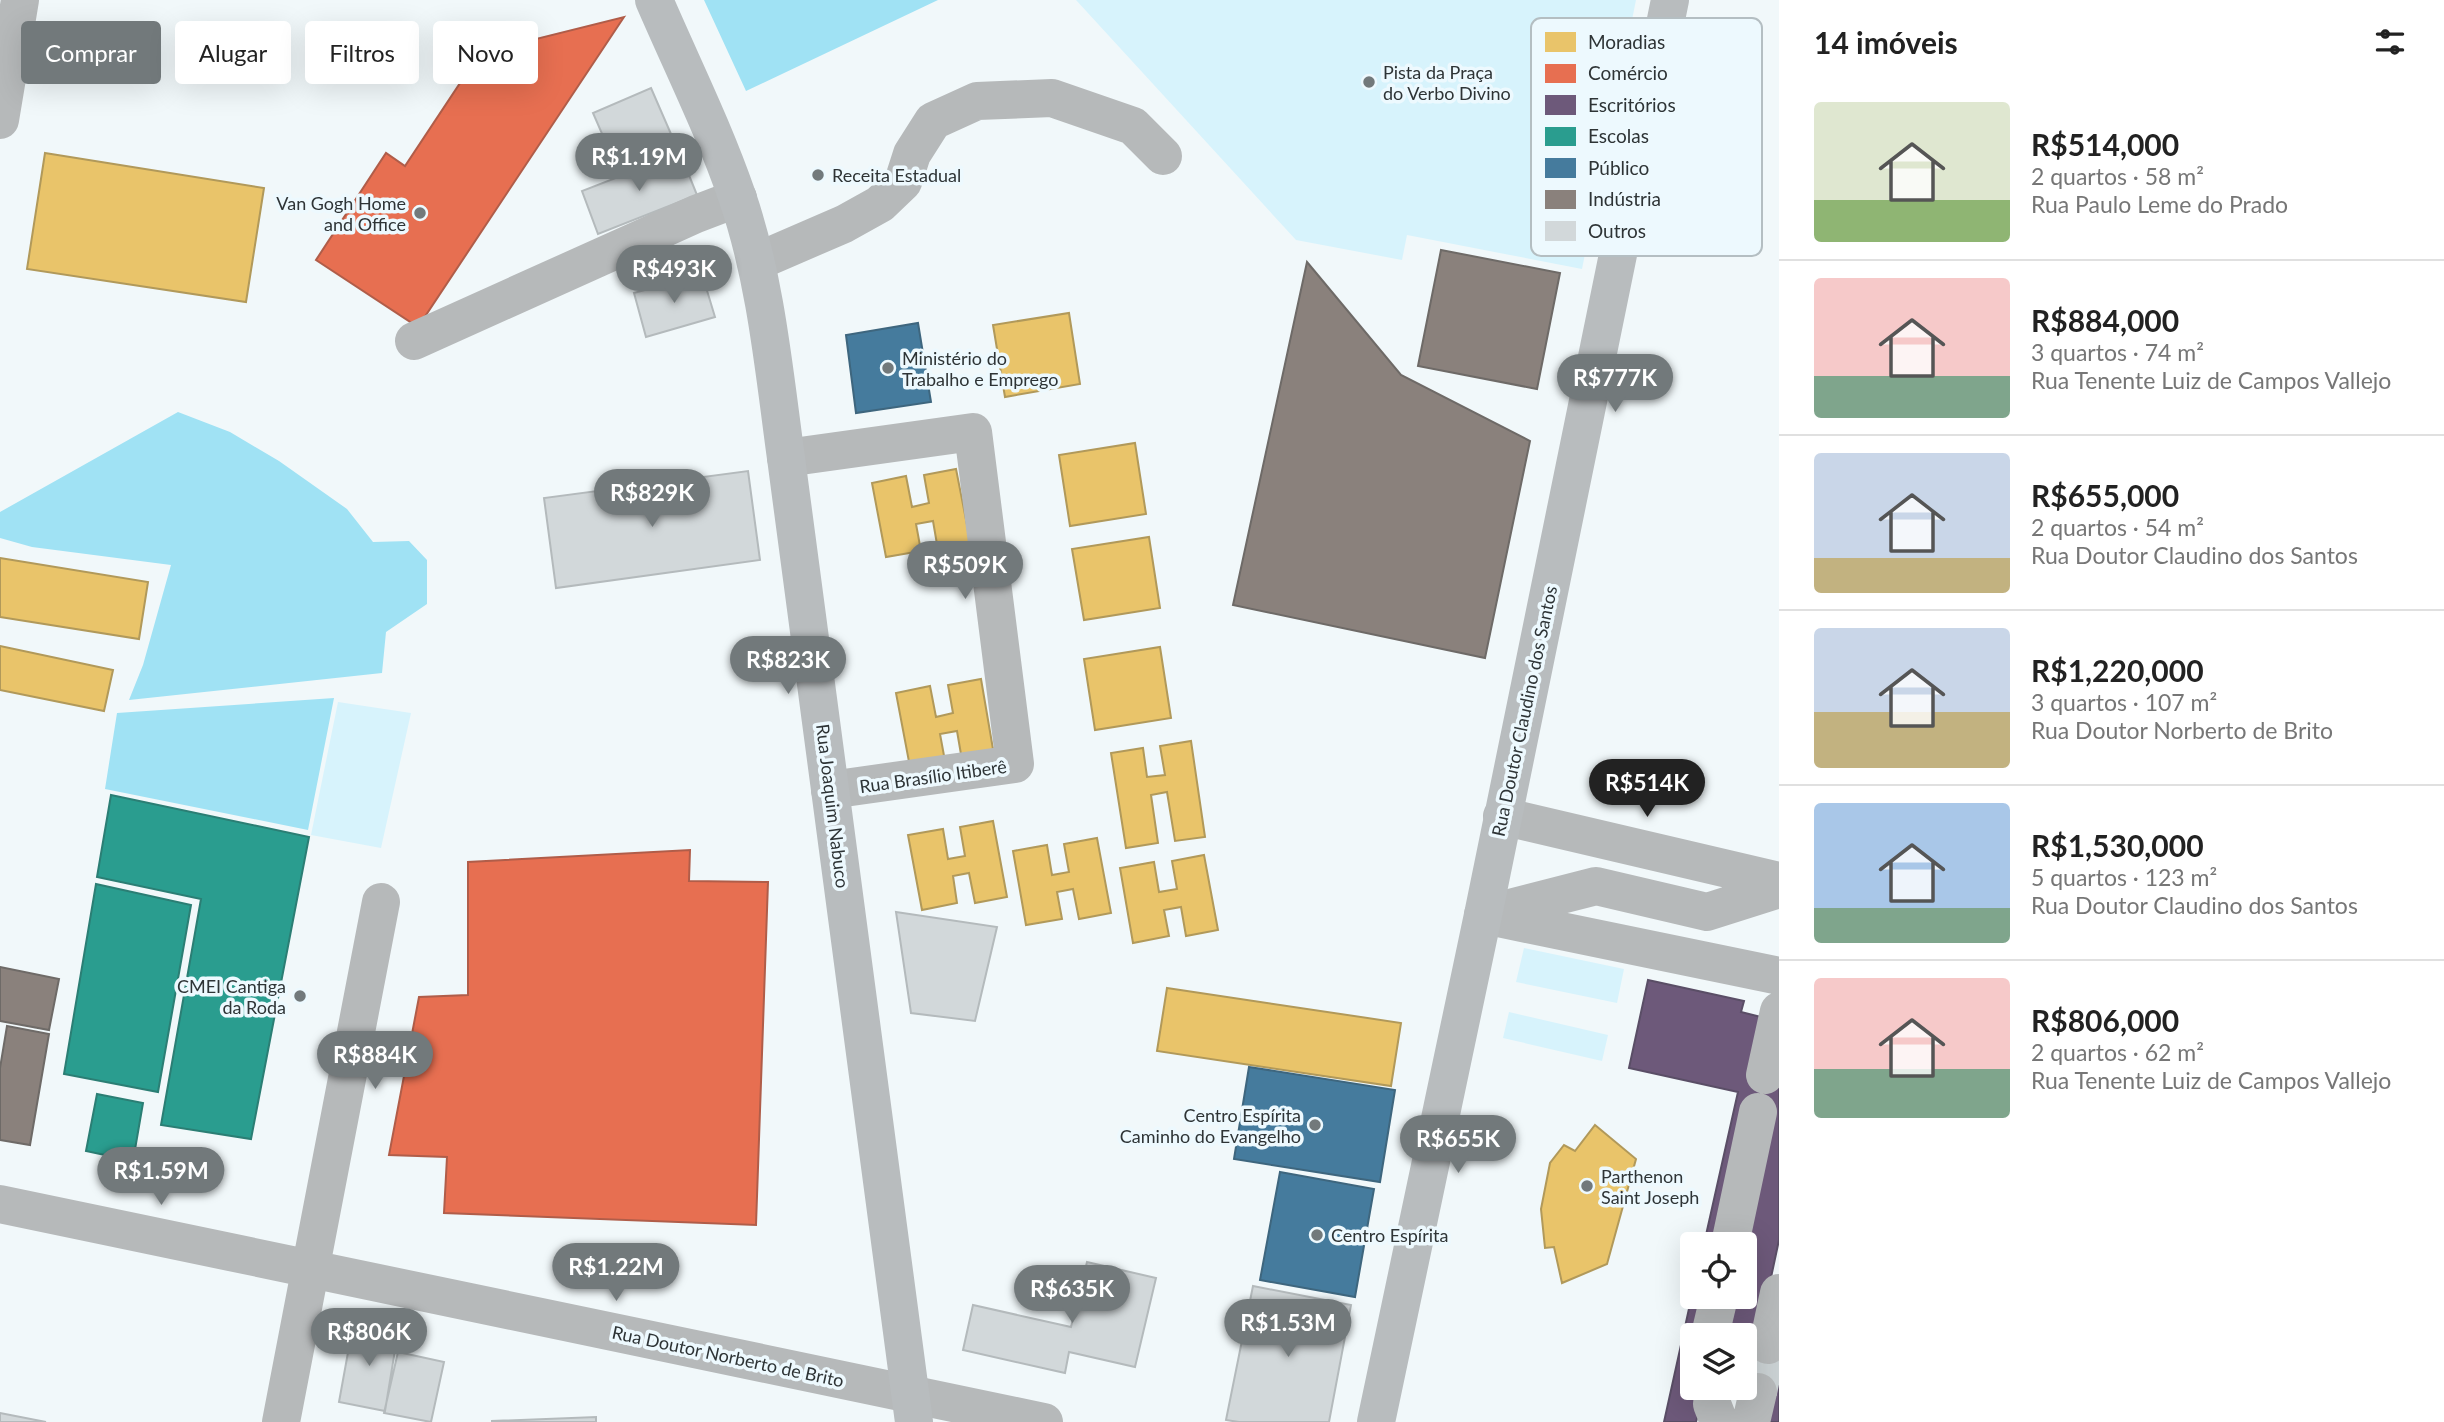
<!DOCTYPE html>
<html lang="pt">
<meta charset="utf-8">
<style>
:root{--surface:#fff;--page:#f2f2f2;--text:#222;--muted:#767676;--line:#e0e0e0;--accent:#72797b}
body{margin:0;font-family:Lato,sans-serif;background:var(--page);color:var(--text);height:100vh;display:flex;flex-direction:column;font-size:26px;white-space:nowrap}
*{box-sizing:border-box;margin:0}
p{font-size:23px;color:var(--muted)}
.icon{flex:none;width:38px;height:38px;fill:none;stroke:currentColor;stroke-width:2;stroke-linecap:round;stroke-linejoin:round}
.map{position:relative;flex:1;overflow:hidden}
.drawer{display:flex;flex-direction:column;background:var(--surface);width:665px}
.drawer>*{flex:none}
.banner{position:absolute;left:21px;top:21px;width:665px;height:63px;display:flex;gap:14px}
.tools{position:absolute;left:1680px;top:1232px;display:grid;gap:14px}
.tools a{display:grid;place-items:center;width:77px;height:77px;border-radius:7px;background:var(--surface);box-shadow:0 7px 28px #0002;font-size:35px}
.price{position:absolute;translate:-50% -60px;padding:0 16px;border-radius:24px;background:var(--accent);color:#fff;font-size:23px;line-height:46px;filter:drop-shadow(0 2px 4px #0008)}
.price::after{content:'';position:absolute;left:50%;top:42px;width:21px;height:16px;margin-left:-10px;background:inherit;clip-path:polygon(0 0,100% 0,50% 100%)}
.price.current{background:#222;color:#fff}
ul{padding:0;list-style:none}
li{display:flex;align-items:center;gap:21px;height:175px;padding:0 35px}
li+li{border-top:2px solid var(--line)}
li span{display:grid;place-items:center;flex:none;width:196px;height:140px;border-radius:7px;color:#555}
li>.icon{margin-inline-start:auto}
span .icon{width:84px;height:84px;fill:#fffc;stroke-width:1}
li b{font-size:30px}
h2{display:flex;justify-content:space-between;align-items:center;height:84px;padding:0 35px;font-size:30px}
.chip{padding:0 24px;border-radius:7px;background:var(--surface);box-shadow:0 7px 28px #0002;font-size:24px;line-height:63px}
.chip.current{background:var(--accent);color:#fff}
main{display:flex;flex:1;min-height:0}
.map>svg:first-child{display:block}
</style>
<main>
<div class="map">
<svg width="1779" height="1422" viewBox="0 0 1779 1422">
<rect width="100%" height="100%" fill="#f1f8fa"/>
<path fill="#d7f3fc" d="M1076,0H1636L1582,269L1407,235L1402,260L1296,240Z
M338,702L411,713L381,848L311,835Z
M1524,948L1624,969L1617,1003L1516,982Z
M1509,1012L1608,1035L1602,1061L1503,1038Z"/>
<path fill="#a0e2f4" d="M704,0H938L746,91Z
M178,412L230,432L279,461L347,509L373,542L409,541L427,560V604L386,632L382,673L129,700L143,665L171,565L32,547L0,538V512Z
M334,698L308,830L105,789L117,713Z"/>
<path fill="#e9c46a" stroke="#b1995a" stroke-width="2" d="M45,153L264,188L246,302L27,269Z
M1069,313L1080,384L1005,397L993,325Z
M1135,443L1146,514L1070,526L1059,455Z
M956,469L971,545L938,550L933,521L916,524L921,551L886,557L872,483L906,476L912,507L929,503L924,475Z
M1149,537L1160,608L1084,620L1072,549Z
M0,558L148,582L139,639L0,617Z
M0,646L113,670L104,711L0,690Z
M1160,647L1171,718L1095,730L1084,659Z
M981,679L994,755L962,760L957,731L940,734L945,761L910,767L896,693L930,686L936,717L953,713L948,685Z
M1191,741L1205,837L1175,841L1167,792L1151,795L1158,843L1126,848L1111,753L1143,748L1147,777L1165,775L1160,746Z
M993,821L1007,897L975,903L969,873L953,876L957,903L922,910L908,835L943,829L948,859L965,856L960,827Z
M1097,838L1111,913L1079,919L1073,889L1057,892L1062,919L1026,925L1013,851L1047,845L1052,875L1069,872L1064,844Z
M1204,855L1218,930L1186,936L1181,907L1164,910L1169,936L1133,943L1120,868L1154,862L1159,892L1177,889L1172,861Z
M1167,988L1401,1023L1391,1086L1157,1051Z
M1595,1125L1636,1159L1607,1264L1562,1283L1554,1247L1545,1248L1541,1209L1550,1163L1564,1145L1575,1151Z"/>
<path fill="#e76f51" stroke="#b05d49" stroke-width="2" d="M624,17L418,327L316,260L386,153L405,166L480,53Z
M690,850L689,881L768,882L756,1225L444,1213L447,1157L389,1155L419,997L468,995V862Z"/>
<path fill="#6d597a" stroke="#5a4e66" stroke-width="2" d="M1648,980L1744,1001L1741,1012L1769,1019L1779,1058V1240L1757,1343L1779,1348V1422H1760L1742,1389L1699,1411L1696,1422H1664L1692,1295L1712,1297L1692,1335V1388H1745V1335H1718L1727,1297H1745V1244H1704L1738,1092L1629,1068Z"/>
<path fill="#2a9d8f" stroke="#2b7e74" stroke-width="2" d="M111,795L309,837L251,1139L161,1125L201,899L97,877Z
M96,884L191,905L158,1092L64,1074Z
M97,1094L143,1103L133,1161L86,1151Z"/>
<path fill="#457b9d" stroke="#3e667e" stroke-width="2" d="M918,323L931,402L856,413L846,335Z
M1249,1067L1395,1090L1380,1182L1234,1159Z
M1280,1172L1374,1189L1355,1297L1260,1280Z"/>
<path fill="#8a817c" stroke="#6e6a67" stroke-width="2" d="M1441,250L1560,273L1537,389L1418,366Z
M1307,262L1401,375L1530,441L1485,658L1233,605Z
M0,967L59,979L49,1030L0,1021Z
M7,1026L49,1034L30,1145L0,1140V1068Z"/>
<path fill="#d2d8da" stroke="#b4babc" stroke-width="2" d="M651,88L671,134L613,159L593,113Z
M680,153L697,195L598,234L582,191Z
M702,274L715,317L646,337L634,293Z
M748,471L760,560L556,588L544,498Z
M896,912L997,927L975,1021L911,1013Z
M1087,1262L1156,1278L1135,1367L1069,1352L1065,1373L963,1350L973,1305L1071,1327Z
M1253,1286L1351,1305L1329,1422H1239L1226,1420Z
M353,1325L398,1332L385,1411L339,1402Z
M398,1352L444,1362L431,1422L384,1413Z
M0,1413L46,1422H0Z
M596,1417V1422H492V1421Z"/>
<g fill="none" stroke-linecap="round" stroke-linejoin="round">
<path stroke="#cad1d3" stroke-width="38" stroke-dasharray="38 19" stroke-linecap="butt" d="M1758,1392L1768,1345"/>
<path stroke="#b6b9ba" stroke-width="38" d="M0,120L20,0
M756,262L844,224L880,204L903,182L912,154L933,121L977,101L1052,98L1133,126L1163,156
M414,341L696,214L738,198
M786,458L973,432L1015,764L830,790
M1502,816L1779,881
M1483,915L1596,886L1707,912L1779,889
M1493,917L1779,976
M1765,1075L1779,1011
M0,1204L1044,1422
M1730,1244L1758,1112
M1710,1335L1719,1297
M1768,1345L1779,1293
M1712,1404L1719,1422
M281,1422L381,902
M1751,1422L1758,1392"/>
<path stroke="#b8bcbe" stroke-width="38" d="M654,0C682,65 714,129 737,196C766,280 774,371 786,458L914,1422
M1376,1422L1483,915L1670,0"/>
</g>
<g fill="#72797b" stroke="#edf9fe" stroke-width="2.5">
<circle cx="1369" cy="82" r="7"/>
<circle cx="818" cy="175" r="7"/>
<circle cx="420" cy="213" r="7"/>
<circle cx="888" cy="368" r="7"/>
<circle cx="300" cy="996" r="7"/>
<circle cx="1315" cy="1125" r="7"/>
<circle cx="1587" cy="1186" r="7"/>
<circle cx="1317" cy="1235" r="7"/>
</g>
<g text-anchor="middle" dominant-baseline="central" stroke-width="7" stroke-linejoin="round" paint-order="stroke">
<g font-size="18" fill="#2e3436" stroke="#edf9fe" text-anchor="start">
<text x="1383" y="72">Pista da Praça<tspan x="1383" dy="21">do Verbo Divino</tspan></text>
<text x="832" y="175">Receita Estadual</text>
<text x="406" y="203" text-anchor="end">Van Gogh Home<tspan x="406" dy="21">and Office</tspan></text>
<text x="902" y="358">Ministério do<tspan x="902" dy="21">Trabalho e Emprego</tspan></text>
<text x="286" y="986" text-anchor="end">CMEI Cantiga<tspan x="286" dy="21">da Roda</tspan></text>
<text x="1301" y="1115" text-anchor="end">Centro Espírita<tspan x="1301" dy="21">Caminho do Evangelho</tspan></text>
<text x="1601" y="1176">Parthenon<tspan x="1601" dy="21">Saint Joseph</tspan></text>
<text x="1331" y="1235">Centro Espírita</text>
</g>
<g font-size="18" fill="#2e3436" stroke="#edf9fe">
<text transform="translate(1524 711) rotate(-78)">Rua Doutor Claudino dos Santos</text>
<text transform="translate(933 776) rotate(-8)">Rua Brasílio Itiberê</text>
<text transform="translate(833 806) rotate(83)">Rua Joaquim Nabuco</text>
<text transform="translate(728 1356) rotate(12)">Rua Doutor Norberto de Brito</text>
</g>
</g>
<rect x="1531" y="18" width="231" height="238" rx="10" fill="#edf9fe" stroke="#b4bec2" stroke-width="2"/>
<rect x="1545" y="32" width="31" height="20" fill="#e9c46a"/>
<rect x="1545" y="64" width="31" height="19" fill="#e76f51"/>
<rect x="1545" y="95" width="31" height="20" fill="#6d597a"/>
<rect x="1545" y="127" width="31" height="19" fill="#2a9d8f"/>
<rect x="1545" y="158" width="31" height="20" fill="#457b9d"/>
<rect x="1545" y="190" width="31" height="19" fill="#8a817c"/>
<rect x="1545" y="221" width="31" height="20" fill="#d2d8da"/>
<g font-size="19" fill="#2e3436">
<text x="1588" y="49">Moradias</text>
<text x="1588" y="80">Comércio</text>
<text x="1588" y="112">Escritórios</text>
<text x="1588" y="143">Escolas</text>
<text x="1588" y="175">Público</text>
<text x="1588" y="206">Indústria</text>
<text x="1588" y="238">Outros</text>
</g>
</svg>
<div class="tools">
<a><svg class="icon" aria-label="locate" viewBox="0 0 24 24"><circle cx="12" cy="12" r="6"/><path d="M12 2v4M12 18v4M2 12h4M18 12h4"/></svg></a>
<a><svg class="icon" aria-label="layers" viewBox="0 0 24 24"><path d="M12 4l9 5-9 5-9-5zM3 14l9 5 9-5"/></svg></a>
</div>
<b class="price" style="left:639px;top:193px">R$1.19M</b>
<b class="price" style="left:674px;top:305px">R$493K</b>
<b class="price" style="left:1615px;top:414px">R$777K</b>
<b class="price" style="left:652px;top:529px">R$829K</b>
<b class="price" style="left:965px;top:601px">R$509K</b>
<b class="price" style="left:788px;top:696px">R$823K</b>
<b class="price current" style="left:1647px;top:819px">R$514K</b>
<b class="price" style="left:375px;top:1091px">R$884K</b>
<b class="price" style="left:1458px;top:1175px">R$655K</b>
<b class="price" style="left:161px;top:1207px">R$1.59M</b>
<b class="price" style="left:616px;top:1303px">R$1.22M</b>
<b class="price" style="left:1072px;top:1325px">R$635K</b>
<b class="price" style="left:1288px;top:1359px">R$1.53M</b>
<b class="price" style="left:369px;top:1368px">R$806K</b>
<div class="banner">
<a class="chip current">Comprar</a>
<a class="chip">Alugar</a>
<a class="chip">Filtros</a>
<a class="chip">Novo</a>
</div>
</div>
<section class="drawer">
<h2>14 imóveis<svg class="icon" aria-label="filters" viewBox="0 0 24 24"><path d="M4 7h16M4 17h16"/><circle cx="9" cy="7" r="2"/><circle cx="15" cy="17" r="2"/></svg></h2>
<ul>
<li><span style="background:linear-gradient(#dfe7d0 70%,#8fb573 0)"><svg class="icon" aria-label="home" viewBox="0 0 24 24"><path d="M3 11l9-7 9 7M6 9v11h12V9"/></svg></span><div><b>R$514,000</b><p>2 quartos · 58 m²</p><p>Rua Paulo Leme do Prado</p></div></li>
<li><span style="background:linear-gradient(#f6c9c9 70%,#7fa58c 0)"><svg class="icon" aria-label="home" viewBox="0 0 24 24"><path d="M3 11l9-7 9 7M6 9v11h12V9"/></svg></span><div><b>R$884,000</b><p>3 quartos · 74 m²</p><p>Rua Tenente Luiz de Campos Vallejo</p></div></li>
<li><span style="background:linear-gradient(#c9d6e8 75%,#c2b280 0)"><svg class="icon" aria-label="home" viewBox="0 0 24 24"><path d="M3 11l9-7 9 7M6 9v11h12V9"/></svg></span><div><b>R$655,000</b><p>2 quartos · 54 m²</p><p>Rua Doutor Claudino dos Santos</p></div></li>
<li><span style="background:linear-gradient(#c9d6e8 60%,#c2b280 0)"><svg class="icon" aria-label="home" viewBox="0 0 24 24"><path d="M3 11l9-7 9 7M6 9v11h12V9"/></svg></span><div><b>R$1,220,000</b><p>3 quartos · 107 m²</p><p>Rua Doutor Norberto de Brito</p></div></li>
<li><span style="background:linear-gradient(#a9c7e8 75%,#7fa58c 0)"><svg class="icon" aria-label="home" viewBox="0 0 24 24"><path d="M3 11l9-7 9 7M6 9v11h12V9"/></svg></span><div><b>R$1,530,000</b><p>5 quartos · 123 m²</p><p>Rua Doutor Claudino dos Santos</p></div></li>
<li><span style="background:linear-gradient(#f6c9c9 65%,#7fa58c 0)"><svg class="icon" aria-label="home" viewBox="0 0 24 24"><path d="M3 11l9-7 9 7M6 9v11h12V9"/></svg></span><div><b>R$806,000</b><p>2 quartos · 62 m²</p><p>Rua Tenente Luiz de Campos Vallejo</p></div></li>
</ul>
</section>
</main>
